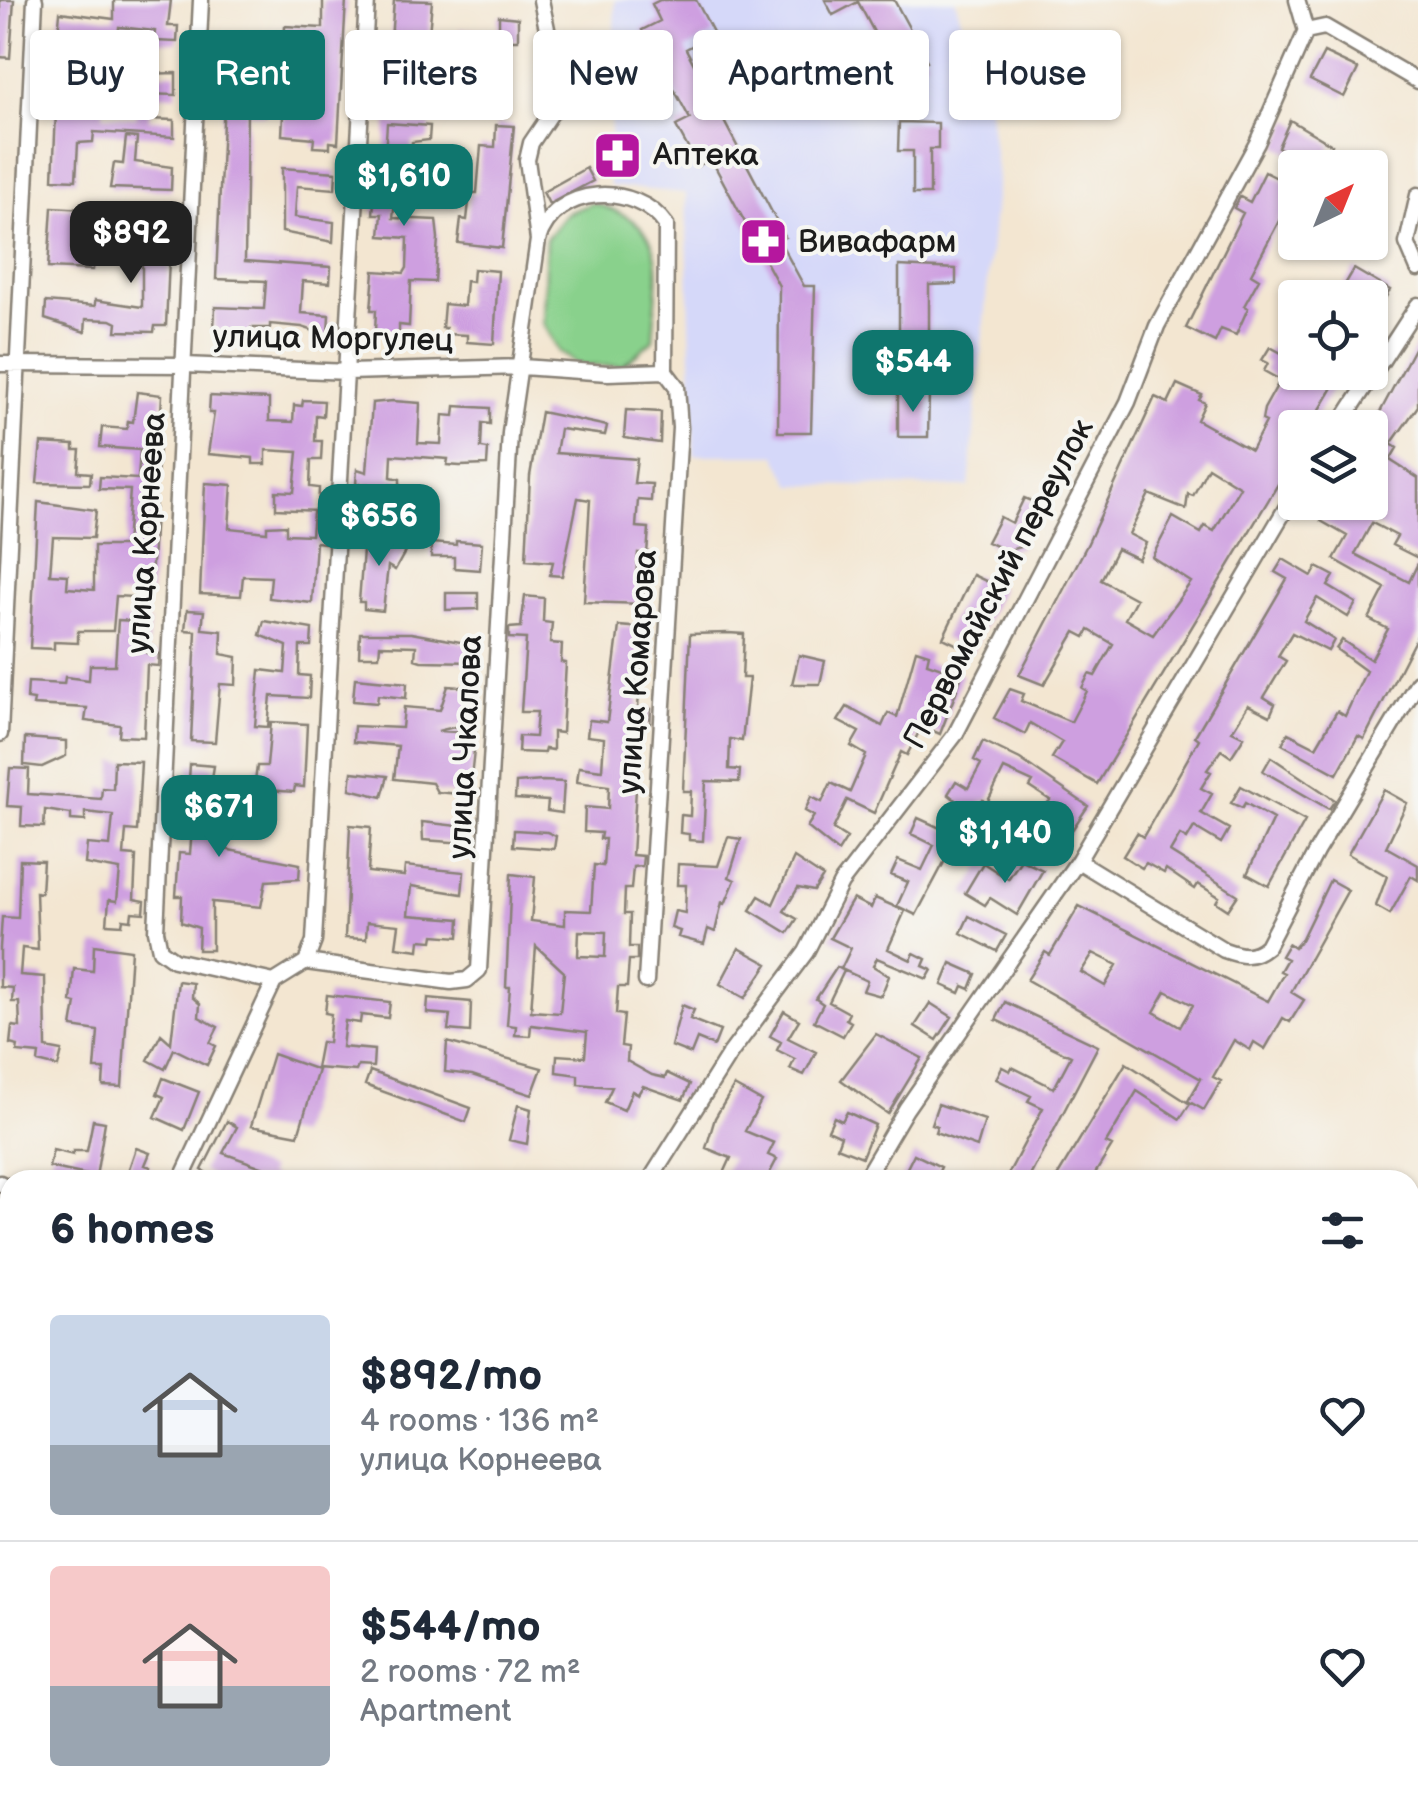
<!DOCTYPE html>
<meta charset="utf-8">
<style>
:root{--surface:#fff;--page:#f2f2f3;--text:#1f2937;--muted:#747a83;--line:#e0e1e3;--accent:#0f766e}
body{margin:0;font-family:"Balsamiq Sans",sans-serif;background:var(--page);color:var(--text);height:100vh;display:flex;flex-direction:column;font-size:38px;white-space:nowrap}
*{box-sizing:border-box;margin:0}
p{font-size:32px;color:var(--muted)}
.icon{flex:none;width:55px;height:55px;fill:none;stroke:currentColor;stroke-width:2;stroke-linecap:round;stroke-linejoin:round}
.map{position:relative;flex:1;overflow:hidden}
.details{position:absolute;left:0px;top:1170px;width:1420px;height:642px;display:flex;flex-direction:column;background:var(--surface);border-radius:30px 30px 0 0;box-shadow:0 2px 8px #0004}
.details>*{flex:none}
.top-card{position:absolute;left:30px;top:30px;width:1360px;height:90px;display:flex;gap:20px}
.needle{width:65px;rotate:43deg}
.fabs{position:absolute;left:1278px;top:150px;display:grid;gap:20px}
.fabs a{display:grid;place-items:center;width:110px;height:110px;border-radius:10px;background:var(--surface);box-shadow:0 2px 8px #0004;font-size:50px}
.price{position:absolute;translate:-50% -85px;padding:0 22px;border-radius:20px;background:var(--accent);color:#fff;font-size:32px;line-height:65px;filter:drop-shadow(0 2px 5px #0008)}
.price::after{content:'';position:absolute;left:50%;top:60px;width:30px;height:22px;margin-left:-15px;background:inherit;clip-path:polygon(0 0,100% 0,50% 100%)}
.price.active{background:#222;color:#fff}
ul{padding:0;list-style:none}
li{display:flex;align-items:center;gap:30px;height:250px;padding:0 50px}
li+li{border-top:2px solid var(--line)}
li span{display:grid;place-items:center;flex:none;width:280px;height:200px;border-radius:10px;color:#555}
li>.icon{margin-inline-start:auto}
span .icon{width:120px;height:120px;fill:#fffc;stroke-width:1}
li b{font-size:42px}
h2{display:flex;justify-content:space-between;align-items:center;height:120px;padding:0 50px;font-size:42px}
.chip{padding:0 35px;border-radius:10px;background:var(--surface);box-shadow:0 2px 8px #0004;font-size:35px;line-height:90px}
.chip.active{background:var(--accent);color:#fff}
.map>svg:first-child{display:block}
</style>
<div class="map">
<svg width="1418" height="1812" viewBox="0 0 1418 1812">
<rect width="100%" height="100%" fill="#f6f6f2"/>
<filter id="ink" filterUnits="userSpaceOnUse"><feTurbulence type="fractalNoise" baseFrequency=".01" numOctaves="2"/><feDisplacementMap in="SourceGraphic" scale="20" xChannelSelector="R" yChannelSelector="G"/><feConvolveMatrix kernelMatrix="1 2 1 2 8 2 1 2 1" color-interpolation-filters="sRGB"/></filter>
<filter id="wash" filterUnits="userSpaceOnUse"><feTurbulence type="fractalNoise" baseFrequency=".0048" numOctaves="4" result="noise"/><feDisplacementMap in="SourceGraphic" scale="40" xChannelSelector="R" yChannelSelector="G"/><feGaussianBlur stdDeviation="2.25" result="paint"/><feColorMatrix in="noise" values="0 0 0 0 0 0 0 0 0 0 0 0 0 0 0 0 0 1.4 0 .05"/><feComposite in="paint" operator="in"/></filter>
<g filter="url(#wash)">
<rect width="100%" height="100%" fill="#f3e6d1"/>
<path fill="#d5d8f9" d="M615,0H955L989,109L997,177L969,487L792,485L776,455H694L686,193L609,186Z"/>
<path fill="#89d18c" stroke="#527654" stroke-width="2.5" d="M593,203C675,227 657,268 653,340L622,366H580L559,352L543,323L546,239L567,213Z"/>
<path fill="#6eb378" stroke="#45684a" stroke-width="2.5" d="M687,1802H779L878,1812H635L639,1806Z"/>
<g id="blocks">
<path fill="#ce9fe0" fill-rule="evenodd" d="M0,0H14L10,58L0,57Z
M114,0H171L168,26H178L177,42L154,41L155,31L119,27L118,40L58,37L60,12L114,19Z
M323,0H346L338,143L330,142V148L313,147L314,138L282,135L283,116H296L298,75L319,76L320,46L284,45L285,26L323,28Z
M394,0L432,1L425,78L433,79L432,95H426V100L389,98L390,80L414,78L416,54L390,53Z
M660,0H696L714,34L686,49L785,237L779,240L804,286H815L811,432H778L779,286L711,159L698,166L676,126L690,119L642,30L660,21L652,4Z
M825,0H894L927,61L898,77L858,2L833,15Z
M499,16L518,18V40H501V61L457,60L460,29L499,30Z
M1324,53L1358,69L1344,97L1310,80Z
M58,67L99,69V87H105L103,115L136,118L143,74L176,73V95L144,94L150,95L149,119L174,120V137L94,132L93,142L78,143L76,180L53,179Z
M225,76H269L265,115L247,112L245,261L331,267L330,283L303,281L301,313L329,315L327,349L313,348L314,331L302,327L270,324V328H251L250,336L214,329L215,307L264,309L266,281L216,279Z
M455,84L502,90L500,117L453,112Z
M1290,120L1332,145L1320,168L1278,147Z
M899,122L938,123V149H930V194H913V151H898Z
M387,123L430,126L429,140L412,142L411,170L444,174L443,193L396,191L393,218L436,220L438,238L435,282L411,281L409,326L399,325V338L375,332L376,310H371L374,271L404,273L407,268L408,238L380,236L382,214H373L374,202H382Z
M496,125L514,126L502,248L458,243L461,219L467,220L470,193H477L481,146L495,147Z
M126,137L137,138L135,162L172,167L171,190L110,188L114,163L123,164Z
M282,168L336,172L335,189L297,186L295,217L334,222L333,242L282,232Z
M586,168L593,181L549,204L543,192Z
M1265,172L1295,187V208L1288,204L1251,274L1259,279L1244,306L1248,308L1236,335L1221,329L1215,342L1186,328L1243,213L1234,208L1240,197L1250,202Z
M52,207L85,209L86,242L95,243L93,270L48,268Z
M133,212L171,215L166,326H155L154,332L116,331L117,323L111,320L86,319L85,332L45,319L46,302L95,306V300L142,307V236L136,235L133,228Z
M899,266L956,269V284L929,285V356H899Z
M473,269L498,271L494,344L467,342V335L446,334V328H442L444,304L464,306L466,281L472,282Z
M1354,269L1390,290L1370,324V298H1337Z
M1418,341V406L1391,444L1397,448L1390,460L1418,478V558L1392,545L1397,536L1372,523L1355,554L1409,582L1418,563V634L1364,739L1358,736L1337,774L1282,744L1288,733L1316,747L1337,711L1345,716L1366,671L1336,649L1342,640L1371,660L1388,629L1369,619L1385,588L1334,559L1347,536L1321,521L1331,502H1346L1370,517V431Z
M1295,342V372H1342L1311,425L1295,416V456L1097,784L1052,758L1062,742L1030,723L1025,734L994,718L1010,689L1024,694L1021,701L1071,722L1087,691L1082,688L1089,674L1095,676L1113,644L1089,630L1085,637L1075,632L1044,685L1019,675L1088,543L1155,397L1168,403L1177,384L1202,395L1199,400L1205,403L1197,420L1251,450L1266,422L1262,420L1264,409L1280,380L1264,371L1268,363L1262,360L1270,347L1287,356ZM1208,467L1240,487L1214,531L1205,526L1201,533L1173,517L1152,557L1191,582L1153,635L1125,619L1136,599L1101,580L1117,549L1138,559L1146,543L1129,534L1149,494L1186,509L1188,494L1193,496Z
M137,392L162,395L150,598L116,596L113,631H78V643L54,642V649L30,648L38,502L96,510L93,538L53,537L50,574L68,575L67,588L94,590V546H126L130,490L99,489L100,477L138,479L140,450L100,447L102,427L127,429L128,421L133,422Z
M898,393H929L928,437H898Z
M210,396L269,399V421L293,422L294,405L302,406L303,400L324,401L323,416L316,415L315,441H322L321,460H311L310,487L319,488L318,511L276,509V491L294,492L298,452L266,450V464H253V458L208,454L214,413H209Z
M393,401L420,403L418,443L441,444L443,415L454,416L455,406L490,408V424L482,423L481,448L488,449L487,465L460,466L447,465L448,459L392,455L391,477L400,479V485H390V491L414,494L412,519L387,516L388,509L366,507L368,484H356L357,469L367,472L372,403Z
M626,410L661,412L660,443L624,438Z
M541,412L607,426L605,435L560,429L556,453L637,459L634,483L652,484L651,501L638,500L636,527L649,528L647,554L638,553L636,578L644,579L643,604L584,602L590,500L578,498L562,576L550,575L553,562L526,560L530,476Z
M41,443L74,445V450H80L78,472L91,473L90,484L37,483Z
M205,483L232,485L229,528L267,532V526L286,525V534L311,535L313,513L327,515L326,543L316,542L312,603L269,598L271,577L243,576L241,596L200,594Z
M1024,498L1036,503L1020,547L1006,551L987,542L1000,517L1012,523Z
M364,537L411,541L395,570L388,566L383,611L364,609V602H359Z
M456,541L482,543L480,570L454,568V557H431V543L456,545Z
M1283,559L1312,576L1317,567L1334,576L1328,586L1356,603L1348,617L1317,598L1304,621L1334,640L1328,651L1292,633L1278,656L1286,661L1264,697L1275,704L1270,716L1248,705L1232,731L1244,737L1231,757L1221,750L1207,770L1211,772L1201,788L1212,794L1201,813L1229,829L1221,843L1194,827L1187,839L1180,835L1170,852L1238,895L1228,910L1216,902L1219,897L1198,884L1195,889L1166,869L1164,873L1146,863L1142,868L1123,856L1137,833L1143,837L1199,739L1195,736L1287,579L1275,572Z
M973,575L1001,588L972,652L943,638Z
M446,593H478V609L446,610Z
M525,596L544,598L543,622L552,623L550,643L562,644L561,662L566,663L562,733L553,732V750L545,749L544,753L518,752L519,736L535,737L537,712H521L526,639L509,638V628L521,627Z
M187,610L204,611L202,629L222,631L221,654L237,657L236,685L220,684L215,742L191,741L196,631L185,630Z
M118,620L149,622L147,653L159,654L158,666L147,665L144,737L119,736L120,725L85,721L87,708L33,705L34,700L27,699L28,682L64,684L65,677L89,680L90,665H115Z
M264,621L312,629L311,646H300L299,675L310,676L309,698L271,696L268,727L255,726L260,670L285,673L287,646L260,635Z
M619,626L643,628L638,709H651L650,724L640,723L638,746L629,745L628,772H637L632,855L643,856L642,866L633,867L631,889H625L624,914H630L629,947H637V960H629L627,987H618L616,1014L624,1015L621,1046L628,1047L627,1061L652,1075L665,1078L667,1073L690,1084L683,1100L643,1086L638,1094L632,1091L624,1110L605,1102L612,1087L578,1084V1075L556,1072L557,1055L585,1057L587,1032L531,1025L530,1036L515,1035L516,1026L507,1025L510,987H506L511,874L535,877L531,921L565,925V910L591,911L594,865L603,866L605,839H600L601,833L584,832L585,807L608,809L609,786L577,782L579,767L602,770L604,738L587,736L589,720L607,722ZM579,931L606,932L605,957L578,956ZM536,946L564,972L560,1013L531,1011Z
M360,633H411L477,645L476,662L421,661L415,659L416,646L380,645L379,656H359Z
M728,633L744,634L742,678H749L742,741L730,739L729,769L740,770L739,782L706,781L703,841L689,840V834L680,833L681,815L690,816L691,791H683L690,634Z
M916,650L929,654L927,663L962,675L955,695L940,734L922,726L907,755L901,752L874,813L847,800L833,829L847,838L838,852L807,827L814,816L805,811L811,797L822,802L831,783L850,792L866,755L851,746L859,732L838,721L847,707L882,726L888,713L897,717Z
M799,655L825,661L820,684H792Z
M355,678L407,683L406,698L378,695L377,703L353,701Z
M448,686L474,688L471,723L438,731L476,733L469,795L437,792L432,783L394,779L398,746L353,742L354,726L402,728L404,707L440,710Z
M271,722L307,724L304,787L295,786L294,792L267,790L268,784L255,782L257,766H267Z
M25,738L66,741V756L42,767L24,765Z
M983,741L1020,759L1088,806L1052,860L1000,830L1009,810L1038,831L1053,808L1047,804L1050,800L1030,787L1033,782L1004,769L987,803L983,800L974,815L948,794L956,781L968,788L981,764L974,760Z
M1271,757L1335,800L1329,809L1263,771Z
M114,761L141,762L137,831L126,830L124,855L136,856L134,899L145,901L144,913L132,912L131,920L123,919L122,925L107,924L109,900L117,901L120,870L85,864L87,844L110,846L113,815L85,812V821L71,820V814L45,810L44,827L21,826L22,807L7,806L10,768L29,769L28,794L101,799L102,788L113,789Z
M190,764L214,766L212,779L220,780L222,802L232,803L234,825H226L224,849L300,864L299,879L266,881L261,907L212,902V950H198L199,928L181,922L182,896H176L179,853L190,854L192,829H186Z
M352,772L388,776L382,797L350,789Z
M543,781L564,782L562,813L547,811L548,801L515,799L516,783Z
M1241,786L1305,821L1269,886L1247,874L1273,819L1245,803L1242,808L1231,803Z
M1384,790L1407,803L1386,847L1418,865V880L1411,876L1390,914L1376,906L1387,876L1348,854Z
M918,818L958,836L916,915L897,906L908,882L891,875L898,860L922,870L934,845L911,834Z
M422,822L467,827L466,843L423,840Z
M350,825L371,827L368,872L404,876L405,866L464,872L462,894L411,886L408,915L460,919L459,937L434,935L433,941L420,940L419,950L396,947L399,925L367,922L366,939L345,938Z
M514,830L547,832L556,836L554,849L513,846Z
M728,837L741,839L729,877L735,880L725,904L722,902L715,932L708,929L704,944L678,937L680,931L671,928L675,911L685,913L686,885H677L678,864L718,866Z
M794,858L823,877L814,891L798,888L784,911L797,919L788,933L750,910L759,896L773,904Z
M20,860L43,861L41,893L36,892L38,950L22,948L20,975L45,977L46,1048L62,1051L58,1067L38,1062L39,1054L17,1052L18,1046L10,1044L12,1026L20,1027L19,1002H12L13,988L0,987V948L2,917L18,918Z
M1021,860L1043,870L1017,915L990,898L985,905L965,893L983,863L1008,879Z
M1330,880L1348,890L1291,992L1304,1000L1290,1022L1283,1018L1265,1049L1254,1042L1250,1050L1234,1040L1213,1077L1221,1081L1204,1110L1188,1101L1201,1079L1027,980L1045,952L1050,955L1079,906L1268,1001L1284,973L1280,971L1287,959L1281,956L1288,944L1294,948L1301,940ZM1093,953L1117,965L1105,986L1081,972ZM1166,991L1193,1005L1180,1027L1154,1012Z
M875,898L905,911L888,949L911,960L914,953L926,959L923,966L932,970L927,979L877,958L873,966L889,976L881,996L863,991L867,981L841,969L851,948L830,938L853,899L871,908Z
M969,916L1006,935L997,951L961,933Z
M94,945L131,950L122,1087L103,1086L104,1069H95L98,1031L72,1027L76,1003L71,1002L74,969L93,971Z
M739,948L768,964L745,998L720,984Z
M951,963L976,974L970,989L963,986L960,993L942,985Z
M837,967L844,971L829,1002L849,1013L846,1019L851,1022L843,1036L814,1021L823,1004L816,999Z
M178,981L193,983L192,997L200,1004L199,1017L218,1027L210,1043L216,1046L207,1065L174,1049L165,1069L148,1060L161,1034L171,1043Z
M327,995L390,1002L388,1018L361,1015L360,1023L345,1021L342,1047L374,1050L373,1067L358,1066L356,1071L316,1068L321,1042L328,1043L331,1014L325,1013Z
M428,998L471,1002L470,1032L448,1030L450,1015L427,1013Z
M1005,1002L1098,1046L1028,1180H1005L1043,1108L1028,1101L1031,1096L996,1079L1002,1067L1010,1071L1012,1067L1054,1088L1071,1056L996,1020Z
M930,1003L952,1017L937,1040L915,1026Z
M682,1005L694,1010L690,1019L720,1031L714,1046L697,1039L691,1054L671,1046Z
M784,1011L799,1020L788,1038L816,1052L804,1075L790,1069L795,1059L777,1050L781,1042L770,1036Z
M876,1034L922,1058L888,1114L841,1080Z
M447,1042L542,1068L532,1095L472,1075L445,1072Z
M273,1054L318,1070L298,1135L251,1126Z
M1126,1063L1190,1104L1180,1119L1137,1091L1106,1143L1112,1146L1091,1180H1055Z
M370,1071L471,1108L466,1122L365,1085Z
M163,1078L199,1092L184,1130L155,1117L164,1097L157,1094Z
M734,1086L761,1101L745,1131L774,1143L768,1155L777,1159L766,1180H721L731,1158L706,1148L715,1118Z
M938,1104L985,1120L977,1147L935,1132L937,1126L931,1124Z
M518,1105L531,1109L527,1144L509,1140Z
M847,1112L875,1125L862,1157L837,1147L841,1136L828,1130L834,1117L842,1121Z
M93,1120L105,1122L96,1177L49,1167L53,1150L73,1155V1151H87Z
M227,1121L237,1127L223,1153L270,1170L268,1175L278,1180H217L202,1170Z
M136,1148L150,1153L145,1165L151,1167L147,1180H125Z
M914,1154L941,1167L935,1180H901Z"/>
</g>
</g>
<g filter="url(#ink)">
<use href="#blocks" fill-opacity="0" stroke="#888176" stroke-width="2.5"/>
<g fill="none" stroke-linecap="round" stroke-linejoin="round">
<defs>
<path id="service" d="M1410,1441L1418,1443"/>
<path id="minor" d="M201,0L156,931L160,950L174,960L274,982
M1297,0L1306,31L1325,27L1418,81
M1418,195L1407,243L1418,269
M538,240C554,184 636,182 666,225L665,371
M0,364L185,365L348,372L522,367L608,373L665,371
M1338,428L1418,305
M0,734L35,0
M1078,861L1224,950C1241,956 1252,959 1267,946L1316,852L1418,682
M306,962L451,982L467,980L479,970L510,433L538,240L527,160L531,143L556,106L559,87L541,0
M646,981L680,428L677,387L665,371
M181,1180L274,982L306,962L314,941L367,0
M650,1180L729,1055L806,952L841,883L955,735L1128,402L1157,326L1257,143L1306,31
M864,1180L906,1109L1078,861L1295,493
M0,1183L10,1189
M0,1217L10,1216
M0,1695H10
M33,1802V1812
M1295,1802L1325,1809L1418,1805
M540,1812L552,1802
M1107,1812L1116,1802"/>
</defs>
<use href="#service" stroke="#888176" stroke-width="12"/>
<use href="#minor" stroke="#888176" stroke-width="19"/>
<use href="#service" stroke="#fff" stroke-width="8"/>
<use href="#minor" stroke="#fff" stroke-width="14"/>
</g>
</g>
<defs>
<symbol id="pharmacy-square" viewBox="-11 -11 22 22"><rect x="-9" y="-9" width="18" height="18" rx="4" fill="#b5179e" stroke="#f6f6f2"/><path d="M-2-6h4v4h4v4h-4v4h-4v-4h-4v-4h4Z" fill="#fff"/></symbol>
</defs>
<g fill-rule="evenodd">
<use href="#pharmacy-square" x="590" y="128" width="55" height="55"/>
<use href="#pharmacy-square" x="736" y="214" width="55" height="55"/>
</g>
<g text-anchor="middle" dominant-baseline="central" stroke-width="8" stroke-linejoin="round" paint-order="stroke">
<g font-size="32" fill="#1c1c1c" stroke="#f6f6f2" text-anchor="start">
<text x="653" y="155">Аптека</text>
<text x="798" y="242">Вивафарм</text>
</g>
<g font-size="32" fill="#1c1c1c" stroke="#f6f6f2">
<text transform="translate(333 339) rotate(1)">улица Моргулец</text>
<text transform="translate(147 533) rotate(-86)">улица Корнеева</text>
<text transform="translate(999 584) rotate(-62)">Первомайский переулок</text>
<text transform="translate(638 672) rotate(-86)">улица Комарова</text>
<text transform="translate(466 747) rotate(-87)">улица Чкалова</text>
</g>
</g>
</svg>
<div class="fabs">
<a><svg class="needle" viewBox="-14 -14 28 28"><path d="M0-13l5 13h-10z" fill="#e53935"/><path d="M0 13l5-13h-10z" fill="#747a83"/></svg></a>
<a><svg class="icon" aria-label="locate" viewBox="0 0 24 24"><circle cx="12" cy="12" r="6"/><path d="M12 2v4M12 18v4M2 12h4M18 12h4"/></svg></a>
<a><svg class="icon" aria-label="layers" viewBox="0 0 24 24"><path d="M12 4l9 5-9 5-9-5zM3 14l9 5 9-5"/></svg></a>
</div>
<b class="price" style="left:404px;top:229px">$1,610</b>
<b class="price active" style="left:131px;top:286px">$892</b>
<b class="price" style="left:913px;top:415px">$544</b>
<b class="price" style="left:379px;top:569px">$656</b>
<b class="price" style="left:219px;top:860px">$671</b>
<b class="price" style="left:1005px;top:886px">$1,140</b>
<div class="top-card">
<a class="chip">Buy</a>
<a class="chip active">Rent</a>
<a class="chip">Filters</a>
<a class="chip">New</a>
<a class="chip">Apartment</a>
<a class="chip">House</a>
</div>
<section class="details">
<h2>6 homes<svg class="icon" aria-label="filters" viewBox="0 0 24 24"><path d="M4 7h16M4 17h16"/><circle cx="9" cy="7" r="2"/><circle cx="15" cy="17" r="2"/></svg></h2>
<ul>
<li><span style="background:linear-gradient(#c9d6e8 65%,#9aa5b1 0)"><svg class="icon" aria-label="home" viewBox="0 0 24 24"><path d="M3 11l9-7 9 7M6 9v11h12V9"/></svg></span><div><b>$892/mo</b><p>4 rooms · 136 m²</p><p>улица Корнеева</p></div><svg class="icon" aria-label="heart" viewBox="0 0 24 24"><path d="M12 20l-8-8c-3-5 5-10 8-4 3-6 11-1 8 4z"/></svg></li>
<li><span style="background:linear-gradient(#f6c9c9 60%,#9aa5b1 0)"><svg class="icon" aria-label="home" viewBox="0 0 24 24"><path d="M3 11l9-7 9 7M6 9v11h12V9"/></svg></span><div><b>$544/mo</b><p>2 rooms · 72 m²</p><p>Apartment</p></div><svg class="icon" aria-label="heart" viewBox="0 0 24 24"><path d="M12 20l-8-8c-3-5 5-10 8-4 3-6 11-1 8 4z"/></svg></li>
</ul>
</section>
</div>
